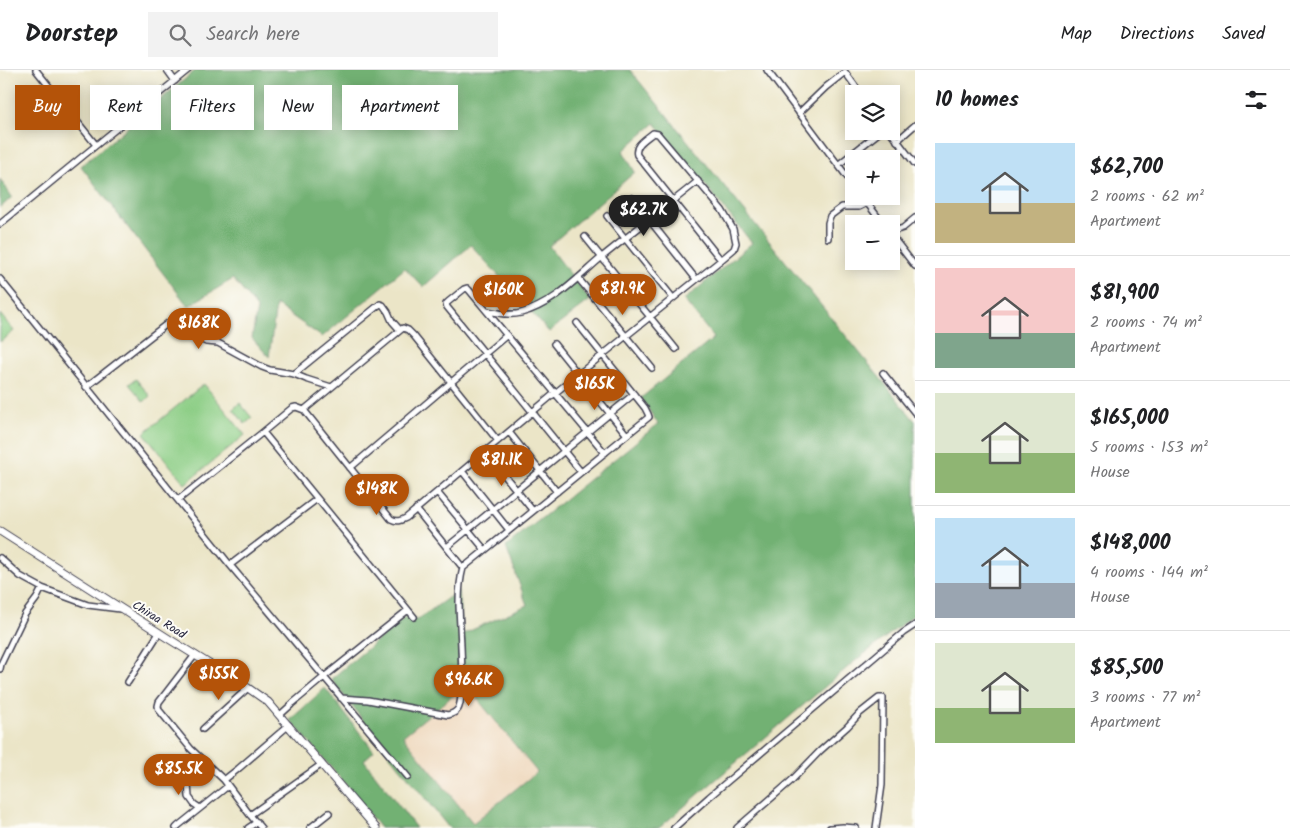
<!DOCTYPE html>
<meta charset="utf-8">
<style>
:root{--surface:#fff;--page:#f2f2f2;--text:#202124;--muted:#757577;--line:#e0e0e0;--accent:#b45309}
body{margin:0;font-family:Kalam,sans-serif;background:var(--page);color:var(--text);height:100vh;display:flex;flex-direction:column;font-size:19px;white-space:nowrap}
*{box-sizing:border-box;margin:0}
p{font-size:16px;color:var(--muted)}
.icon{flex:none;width:28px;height:28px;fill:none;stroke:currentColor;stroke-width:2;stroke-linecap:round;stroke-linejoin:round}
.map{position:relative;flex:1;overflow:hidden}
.drawer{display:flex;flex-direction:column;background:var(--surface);width:375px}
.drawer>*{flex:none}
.banner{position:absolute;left:15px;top:15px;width:475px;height:45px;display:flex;gap:10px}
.controls{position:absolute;left:845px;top:15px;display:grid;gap:10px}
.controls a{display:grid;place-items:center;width:55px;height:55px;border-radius:0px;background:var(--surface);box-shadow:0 2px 12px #0003;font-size:25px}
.price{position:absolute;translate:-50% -42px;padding:0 11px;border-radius:18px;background:var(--accent);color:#fff;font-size:16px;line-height:32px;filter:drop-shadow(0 1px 2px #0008)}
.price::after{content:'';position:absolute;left:50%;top:30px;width:15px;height:11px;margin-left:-8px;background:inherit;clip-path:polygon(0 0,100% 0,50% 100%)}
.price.on{background:#222;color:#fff}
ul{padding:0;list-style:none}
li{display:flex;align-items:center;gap:15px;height:125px;padding:0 20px}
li+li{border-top:1px solid var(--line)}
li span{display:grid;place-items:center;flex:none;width:140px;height:100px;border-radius:0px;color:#555}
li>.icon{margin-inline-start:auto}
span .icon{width:60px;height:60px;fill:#fffc;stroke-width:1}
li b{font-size:21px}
h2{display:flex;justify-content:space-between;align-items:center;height:60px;padding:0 20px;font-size:21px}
.tag{padding:0 18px;border-radius:0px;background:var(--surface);box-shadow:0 2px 12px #0003;font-size:18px;line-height:45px}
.tag.on{background:var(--accent);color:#fff}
header{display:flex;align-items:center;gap:30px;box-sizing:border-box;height:70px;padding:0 25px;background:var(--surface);border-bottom:1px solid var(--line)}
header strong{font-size:24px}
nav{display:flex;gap:28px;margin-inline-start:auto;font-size:18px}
.search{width:350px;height:45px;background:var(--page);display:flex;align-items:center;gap:12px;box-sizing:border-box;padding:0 18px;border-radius:0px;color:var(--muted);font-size:19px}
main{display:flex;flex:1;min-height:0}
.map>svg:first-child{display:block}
</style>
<header>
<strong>Doorstep</strong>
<div class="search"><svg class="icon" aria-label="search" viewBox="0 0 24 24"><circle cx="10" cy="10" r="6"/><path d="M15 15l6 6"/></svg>Search here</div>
<nav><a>Map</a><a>Directions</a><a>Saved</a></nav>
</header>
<main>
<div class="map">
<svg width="915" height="758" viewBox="0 0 915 758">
<rect width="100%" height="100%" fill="#fdfcf7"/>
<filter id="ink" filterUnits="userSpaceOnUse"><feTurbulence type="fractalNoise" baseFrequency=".02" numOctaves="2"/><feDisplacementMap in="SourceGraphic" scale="10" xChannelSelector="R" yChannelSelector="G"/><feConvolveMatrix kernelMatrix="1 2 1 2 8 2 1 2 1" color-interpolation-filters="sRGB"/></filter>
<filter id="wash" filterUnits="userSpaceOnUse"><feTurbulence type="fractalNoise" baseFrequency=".0096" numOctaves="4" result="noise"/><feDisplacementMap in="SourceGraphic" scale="20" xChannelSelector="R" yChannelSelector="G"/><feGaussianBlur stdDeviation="1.12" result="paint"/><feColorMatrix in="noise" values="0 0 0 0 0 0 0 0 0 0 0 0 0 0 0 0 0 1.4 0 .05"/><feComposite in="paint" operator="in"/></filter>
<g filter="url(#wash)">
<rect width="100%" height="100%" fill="#ebe5c7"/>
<path fill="#eed7bb" d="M466,614L537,702L473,753L403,666Z"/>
<path fill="#8dce86" stroke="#587860" d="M0,244L14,261L0,272Z
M136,309L150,326L144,332L129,314Z
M204,314L245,365L185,414L144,363Z
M240,333L252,348L245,354L233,339Z"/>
<path fill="#72b173" stroke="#4a6a57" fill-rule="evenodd" d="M196,0H630L915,351V544L854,592L659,758H449L385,679L331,609L405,547L417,550L458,521L463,564L527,535L506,477L658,354L641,328L714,268L684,230L752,173L655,53L623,81L635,102L549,176L590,230L549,262L471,175L423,217L405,198L322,267L276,235L269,287L252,268L257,238L233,209L188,236L81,96ZM466,615L537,702L473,753L403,666Z
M0,109L12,127L0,138Z
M325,618L374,681L364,690L416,758H380L347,716L290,650Z"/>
</g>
<g filter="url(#ink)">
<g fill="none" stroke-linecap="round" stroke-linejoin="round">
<defs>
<path id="minor" d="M36,0L96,75
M167,0L175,11
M767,0L854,116
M117,28L131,46
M799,43L826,17L845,2L861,24
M890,61L915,94
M897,71L915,55
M838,95L881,61
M862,126L883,154
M632,128L696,209
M607,146L673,228
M0,154L188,0
M891,162L903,158L915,148
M891,165L915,196
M585,167L676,279
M828,168V153L830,146L842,137H859L867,133
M578,208L652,298
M0,209L230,495L324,607L293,633
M487,241C499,243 510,246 521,243C554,234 577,208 602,187C634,161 666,137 698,111
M554,274L627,365
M883,303L915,343
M294,304L380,234L383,235L388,242L392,251L400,260
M86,317L168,253L180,246L202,270L206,272L218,273L262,297L270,300L294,304L306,309L331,317
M304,340L403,258L408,260L414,266L498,371
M263,362L292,338L296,337L304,340L391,449C397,452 400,451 406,448L555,323L721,190L734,179L736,173L733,159L722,140L658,64L653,63C646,69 634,75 637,85L721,190
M509,362L557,422
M485,381L533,441
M350,398L507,265
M462,401L509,460
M581,402L447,237L446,234L448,232L464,219L467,218L469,220L605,383
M437,422L485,480
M178,430L263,362L414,547
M416,439L463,498
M447,477L634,324
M0,488L20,506L42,518L88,535L120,539
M230,495L317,429
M408,540L324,607L408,707
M195,585L159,632L158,636L159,640L191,679L224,710L250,745L261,758
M0,599L1,594L25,544L37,528L42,518
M128,612L159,563
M341,628L368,630L448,645C452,644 456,642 458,639C466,625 459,553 459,533C459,521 460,509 463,498L649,347L648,344L645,338L577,253
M280,645L291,635
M203,659L248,618
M178,696L188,714L189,727L194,734L200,738
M224,710L238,699L289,655
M250,745L322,694
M176,758L178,756L228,716
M248,758L257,752
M310,758L329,743
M674,758L709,727L903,563L915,555
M737,758L791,711L820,681L847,657L860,643L879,628H883L882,715L876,758
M830,758L843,757L856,758"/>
<path id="highway" d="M0,461L169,569L248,618L268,632L376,758"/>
</defs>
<use href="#minor" stroke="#403f50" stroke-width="8"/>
<use href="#highway" stroke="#403f50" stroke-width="9"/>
<use href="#minor" stroke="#fff" stroke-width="5"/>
<use href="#highway" stroke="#fff" stroke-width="7"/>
</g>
</g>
<g text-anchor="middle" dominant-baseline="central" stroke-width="4" stroke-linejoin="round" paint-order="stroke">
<g font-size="12" fill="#22223b" stroke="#fdfcf7">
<text transform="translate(159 550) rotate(32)">Chiraa Road</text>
</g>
</g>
</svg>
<div class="controls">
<a><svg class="icon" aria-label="layers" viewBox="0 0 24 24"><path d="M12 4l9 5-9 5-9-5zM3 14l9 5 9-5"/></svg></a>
<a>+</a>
<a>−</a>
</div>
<b class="price on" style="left:644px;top:167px">$62.7K</b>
<b class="price" style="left:623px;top:246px">$81.9K</b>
<b class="price" style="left:504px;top:247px">$160K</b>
<b class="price" style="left:199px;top:280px">$168K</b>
<b class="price" style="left:595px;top:341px">$165K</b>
<b class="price" style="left:502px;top:417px">$81.1K</b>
<b class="price" style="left:377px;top:446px">$148K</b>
<b class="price" style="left:219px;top:631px">$155K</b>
<b class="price" style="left:469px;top:637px">$96.6K</b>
<b class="price" style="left:179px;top:726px">$85.5K</b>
<div class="banner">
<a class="tag on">Buy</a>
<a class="tag">Rent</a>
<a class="tag">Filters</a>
<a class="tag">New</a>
<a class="tag">Apartment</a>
</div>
</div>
<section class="drawer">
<h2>10 homes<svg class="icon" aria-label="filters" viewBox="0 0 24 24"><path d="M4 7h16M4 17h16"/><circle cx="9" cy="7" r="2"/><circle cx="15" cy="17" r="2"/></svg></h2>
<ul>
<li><span style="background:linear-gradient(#bfe0f5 60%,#c2b280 0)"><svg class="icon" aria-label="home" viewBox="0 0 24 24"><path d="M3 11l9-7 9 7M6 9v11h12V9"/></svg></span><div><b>$62,700</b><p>2 rooms · 62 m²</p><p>Apartment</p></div></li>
<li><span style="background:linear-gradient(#f6c9c9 65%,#7fa58c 0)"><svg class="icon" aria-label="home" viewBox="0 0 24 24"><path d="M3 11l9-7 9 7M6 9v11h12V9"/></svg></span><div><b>$81,900</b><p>2 rooms · 74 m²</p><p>Apartment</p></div></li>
<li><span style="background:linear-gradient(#dfe7d0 60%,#8fb573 0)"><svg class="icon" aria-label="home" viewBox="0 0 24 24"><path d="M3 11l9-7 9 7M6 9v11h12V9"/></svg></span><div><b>$165,000</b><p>5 rooms · 153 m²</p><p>House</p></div></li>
<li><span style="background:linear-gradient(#bfe0f5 65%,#9aa5b1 0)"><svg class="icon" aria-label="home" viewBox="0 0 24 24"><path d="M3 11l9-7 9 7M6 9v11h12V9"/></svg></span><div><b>$148,000</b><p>4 rooms · 144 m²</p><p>House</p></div></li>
<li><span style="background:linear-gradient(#dfe7d0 65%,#8fb573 0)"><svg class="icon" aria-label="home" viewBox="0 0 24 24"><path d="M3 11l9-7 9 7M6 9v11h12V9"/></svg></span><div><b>$85,500</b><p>3 rooms · 77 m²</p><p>Apartment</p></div></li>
</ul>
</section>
</main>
